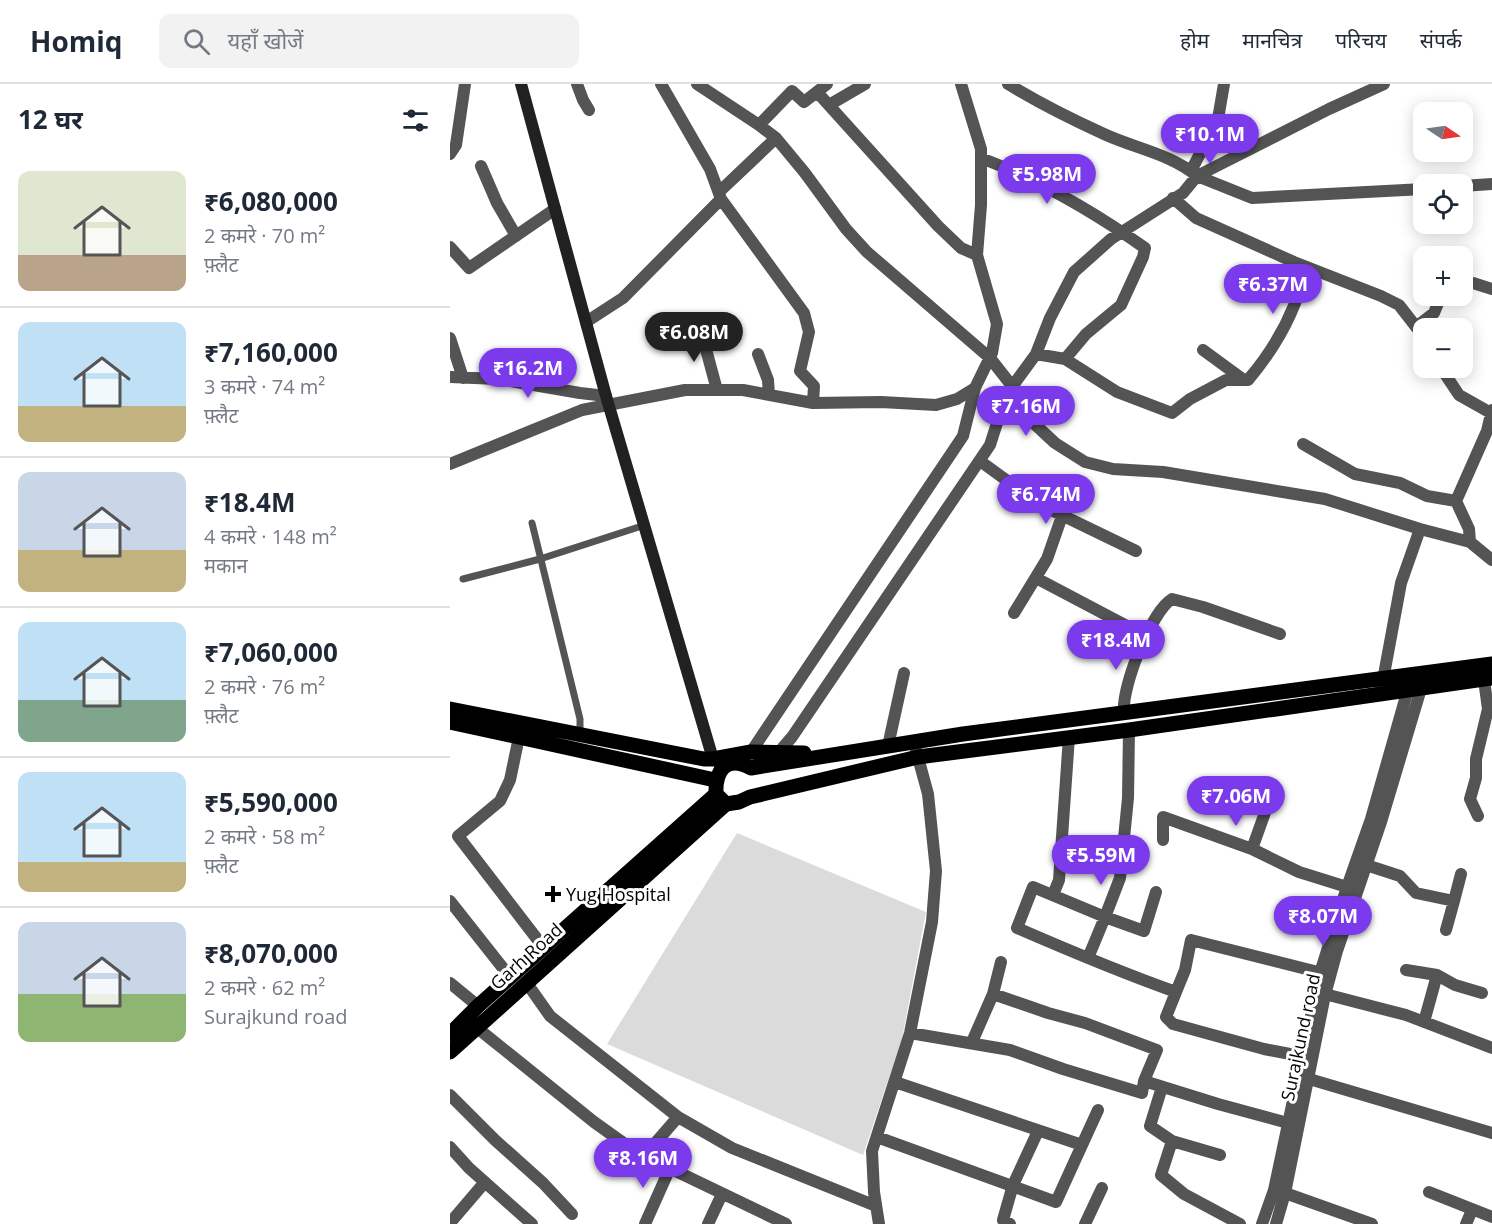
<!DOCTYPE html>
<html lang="hi">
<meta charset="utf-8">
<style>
:root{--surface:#fff;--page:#f2f2f3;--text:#1f2937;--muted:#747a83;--line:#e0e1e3;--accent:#7c3aed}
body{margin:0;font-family:"Open Sans","Noto Sans Devanagari",sans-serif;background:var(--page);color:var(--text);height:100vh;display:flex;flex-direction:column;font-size:22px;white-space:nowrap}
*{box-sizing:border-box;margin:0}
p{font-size:20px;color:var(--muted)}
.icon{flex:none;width:33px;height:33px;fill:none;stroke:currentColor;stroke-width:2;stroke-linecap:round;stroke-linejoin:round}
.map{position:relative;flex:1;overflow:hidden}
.sheet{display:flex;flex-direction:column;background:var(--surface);width:450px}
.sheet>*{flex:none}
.needle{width:39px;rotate:103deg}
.controls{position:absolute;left:963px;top:18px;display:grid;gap:12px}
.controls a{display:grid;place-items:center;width:60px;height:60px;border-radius:12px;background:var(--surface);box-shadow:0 3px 15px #0003;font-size:30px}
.price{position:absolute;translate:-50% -51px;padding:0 14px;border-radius:21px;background:var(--accent);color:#fff;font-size:20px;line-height:39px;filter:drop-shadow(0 2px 3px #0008)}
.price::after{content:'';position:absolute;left:50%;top:36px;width:18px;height:14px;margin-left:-9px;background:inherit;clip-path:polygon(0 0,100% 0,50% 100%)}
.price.current{background:#222;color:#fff}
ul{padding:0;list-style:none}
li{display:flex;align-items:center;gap:18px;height:150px;padding:0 18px}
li+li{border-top:2px solid var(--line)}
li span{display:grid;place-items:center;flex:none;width:168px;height:120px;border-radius:12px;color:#555}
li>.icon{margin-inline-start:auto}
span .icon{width:72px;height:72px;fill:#fffc;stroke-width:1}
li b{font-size:26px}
h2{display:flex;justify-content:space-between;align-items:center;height:72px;padding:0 18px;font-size:26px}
header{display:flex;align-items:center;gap:36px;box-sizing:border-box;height:84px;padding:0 30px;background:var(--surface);border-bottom:2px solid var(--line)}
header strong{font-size:28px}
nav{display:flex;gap:33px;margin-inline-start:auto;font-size:21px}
.search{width:420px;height:54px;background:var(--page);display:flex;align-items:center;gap:15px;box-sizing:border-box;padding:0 21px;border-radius:12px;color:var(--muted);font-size:22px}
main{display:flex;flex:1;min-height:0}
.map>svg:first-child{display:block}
</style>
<header>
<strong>Homiq</strong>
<div class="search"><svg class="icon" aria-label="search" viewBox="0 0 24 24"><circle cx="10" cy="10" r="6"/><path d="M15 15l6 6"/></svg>यहाँ खोजें</div>
<nav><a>होम</a><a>मानचित्र</a><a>परिचय</a><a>संपर्क</a></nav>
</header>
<main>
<section class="sheet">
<h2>12 घर<svg class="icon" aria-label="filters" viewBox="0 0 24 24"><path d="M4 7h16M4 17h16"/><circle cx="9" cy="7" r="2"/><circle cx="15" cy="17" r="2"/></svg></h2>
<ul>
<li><span style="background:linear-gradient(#dfe7d0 70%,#b9a48a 0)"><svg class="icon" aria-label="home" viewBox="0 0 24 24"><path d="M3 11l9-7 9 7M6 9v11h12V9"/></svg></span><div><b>₹6,080,000</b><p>2 कमरे · 70 m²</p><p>फ़्लैट</p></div></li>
<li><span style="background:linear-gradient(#bfe0f5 70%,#c2b280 0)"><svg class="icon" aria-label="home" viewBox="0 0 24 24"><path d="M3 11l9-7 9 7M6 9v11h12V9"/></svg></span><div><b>₹7,160,000</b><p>3 कमरे · 74 m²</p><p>फ़्लैट</p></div></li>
<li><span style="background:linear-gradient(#c9d6e8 65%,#c2b280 0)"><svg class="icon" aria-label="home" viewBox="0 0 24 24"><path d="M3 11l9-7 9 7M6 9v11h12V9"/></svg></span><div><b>₹18.4M</b><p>4 कमरे · 148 m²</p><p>मकान</p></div></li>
<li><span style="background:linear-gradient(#bfe0f5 65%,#7fa58c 0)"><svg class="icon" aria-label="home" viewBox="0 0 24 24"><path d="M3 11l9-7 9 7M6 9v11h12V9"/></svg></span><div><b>₹7,060,000</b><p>2 कमरे · 76 m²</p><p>फ़्लैट</p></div></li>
<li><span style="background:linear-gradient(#bfe0f5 75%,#c2b280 0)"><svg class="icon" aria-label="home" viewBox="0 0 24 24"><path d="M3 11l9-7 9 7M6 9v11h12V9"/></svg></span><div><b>₹5,590,000</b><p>2 कमरे · 58 m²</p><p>फ़्लैट</p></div></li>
<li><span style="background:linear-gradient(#c9d6e8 60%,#8fb573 0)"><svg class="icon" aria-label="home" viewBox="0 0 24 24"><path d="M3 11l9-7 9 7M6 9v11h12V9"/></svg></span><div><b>₹8,070,000</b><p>2 कमरे · 62 m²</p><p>Surajkund road</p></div></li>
</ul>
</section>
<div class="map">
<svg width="1042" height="1140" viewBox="0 0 1042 1140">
<rect width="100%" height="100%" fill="#fff"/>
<path fill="#dbdbdb" d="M287,749L476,828L452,955L413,1071L157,960Z"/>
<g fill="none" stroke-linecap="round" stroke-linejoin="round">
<path stroke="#545454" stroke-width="7" d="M82,439L130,635V650
M13,495L90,475L195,441"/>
<path stroke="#545454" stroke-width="12" d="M127,0L133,16L139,26
M211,0L260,85L271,115L354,229L359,248L350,287L364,302L363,319
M247,0L309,41L326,54L355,89L396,145L417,168L540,274L562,302L577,333L605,359L635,378L663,385L713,388L875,415L970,445L1020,458L1042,476
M558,0C589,19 621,35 654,50C684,64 721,70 747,92L802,114L974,105
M367,8L488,142L511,164L527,171
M379,21L415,0
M309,41L342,7L354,18L377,0
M0,70L6,61L15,0
M531,74C589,96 644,128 695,164L693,173L671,221L636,250L615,275
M31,82L47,119L66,152
M741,87L768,35L774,0
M1012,102L1042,100
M269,108L326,54
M723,114L746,134L844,178L931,212L949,221L974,253
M0,163L19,184L105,125
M1012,199H1023L1042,205
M136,238L173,214L271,115
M248,243L257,269L267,306
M966,243L984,229L991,212
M0,254L13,294
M753,266L794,296
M308,270L318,296L319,311
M586,270L615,275L667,308L722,329L740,315L776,296H798C826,263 847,225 856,183
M991,284L1009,311L1041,329
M0,293L48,295L130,309L156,312
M853,360L905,390L950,399L977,412L1006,417
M530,377L589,420L686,467
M0,380L132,326L235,306H293L363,319L431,318L486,321L507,315L525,304
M1020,458L1019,445L1006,417L1037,347L1042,326
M586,494L696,552
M564,529L597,475L612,432
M933,596L951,499L970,445
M674,629C671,604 701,528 722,515L753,523L830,550
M679,646L678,714L670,794L655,833L694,847L706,808
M69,653L60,696L50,717L8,752L94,864
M438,662L454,589
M301,668L513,352L525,304L542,269L547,240L527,171L531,121V65L511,0
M329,668L342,653L540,361L556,311L586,270L600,234L624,188L661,155L733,109L747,92L879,25L934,0
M1028,732L1020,715L1026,694V675L1038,625L1034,596
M713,756V733L802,765L849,788L897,803
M802,765L822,709
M907,778L950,792L966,809L1004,817L1011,790
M603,811L609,796L619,653
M0,817L60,893
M996,846L1004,817
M638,874L655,833L583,803L567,844C620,867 672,889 726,908L716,933L723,940L814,965L861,974
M956,886L987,891L974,938
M987,891L1005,901L1032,909
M76,898L100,932L228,1033
M0,899L28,922
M726,908L735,886L741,856L880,891
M867,908L956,931L1042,964
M543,910L551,878
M26,943L144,1038L186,1068L336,1140
M460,949L560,966L613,985L692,1009L694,997L768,1020L838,1039
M522,958L543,910L598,929L635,939L707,966L694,997
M849,992L1042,1049
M445,998L632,1061L648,1026
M712,1003L700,1042L722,1057L711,1091L734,1110L790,1140
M0,1011L45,1056L93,1099L122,1130
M427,1053L606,1118L632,1061
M722,1057L770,1071
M0,1063L19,1084L82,1140
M194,1072L228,1033L282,1064L426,1122
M979,1108L1042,1133
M835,1109L922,1140
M0,1139L35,1098
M195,1140L220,1084
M258,1140L272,1110
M429,1140L424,1108L422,1067L460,949L482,838L486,787L478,710L466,666
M560,1140L553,1136L563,1101L588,1047
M635,1140L652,1104
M1016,1140L1022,1126"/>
<path stroke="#545454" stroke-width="12" d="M812,1140L824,1106L870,889L897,803L921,735L960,598
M826,1140L835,1109L875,911L887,867L931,738L973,598"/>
<path stroke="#212121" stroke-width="12" d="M71,0L156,312L263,675"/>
<path stroke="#000" stroke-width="15" d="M0,625L254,675H263L301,668L354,669
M0,638L265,696
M276,720L266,710C265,685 277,671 301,684L513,650L1042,580
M0,950L28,922L266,710
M0,968L276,720L289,718L300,713L468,673L679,646L1042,594"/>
</g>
<path fill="#000" stroke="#fff" stroke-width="2" d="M100 801h6v6h6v6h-6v6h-6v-6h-6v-6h6z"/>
<g text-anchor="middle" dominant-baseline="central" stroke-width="6" stroke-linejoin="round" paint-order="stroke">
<g font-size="18" fill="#000" stroke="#fff" text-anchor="start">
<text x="116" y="810">Yug Hospital</text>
</g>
<g font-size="18" fill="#000" stroke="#fff">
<text transform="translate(76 872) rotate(-42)">Garh Road</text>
<text transform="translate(850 953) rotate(-78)">Surajkund road</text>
</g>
</g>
</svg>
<div class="controls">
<a><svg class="needle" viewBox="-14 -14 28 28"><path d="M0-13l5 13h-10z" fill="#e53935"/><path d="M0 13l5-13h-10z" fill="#747a83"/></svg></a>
<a><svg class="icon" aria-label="locate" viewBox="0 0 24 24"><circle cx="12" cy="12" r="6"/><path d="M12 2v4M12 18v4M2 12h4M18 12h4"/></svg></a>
<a>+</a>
<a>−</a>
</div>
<b class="price" style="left:760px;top:81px">₹10.1M</b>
<b class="price" style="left:597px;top:121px">₹5.98M</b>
<b class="price" style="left:823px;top:231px">₹6.37M</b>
<b class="price current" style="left:244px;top:279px">₹6.08M</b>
<b class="price" style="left:78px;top:315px">₹16.2M</b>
<b class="price" style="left:576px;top:353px">₹7.16M</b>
<b class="price" style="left:596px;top:441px">₹6.74M</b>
<b class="price" style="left:666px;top:587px">₹18.4M</b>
<b class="price" style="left:786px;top:743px">₹7.06M</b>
<b class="price" style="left:651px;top:802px">₹5.59M</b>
<b class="price" style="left:873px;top:863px">₹8.07M</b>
<b class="price" style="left:193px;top:1105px">₹8.16M</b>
</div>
</main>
